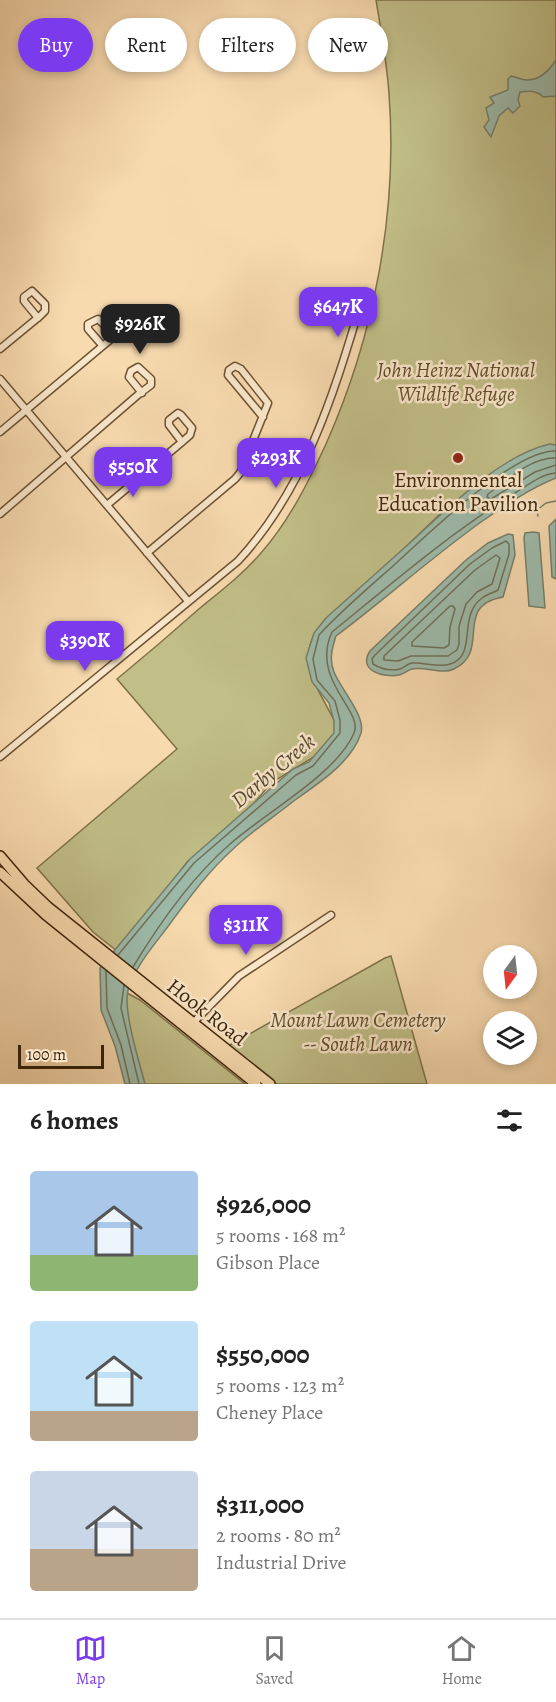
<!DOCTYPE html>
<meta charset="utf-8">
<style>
:root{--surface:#fff;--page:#f6f6f6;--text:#222;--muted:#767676;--line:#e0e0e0;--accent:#7c3aed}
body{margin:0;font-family:Alegreya,serif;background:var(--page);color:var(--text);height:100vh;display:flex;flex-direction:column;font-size:22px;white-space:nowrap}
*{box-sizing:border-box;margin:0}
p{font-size:20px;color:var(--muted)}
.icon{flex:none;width:33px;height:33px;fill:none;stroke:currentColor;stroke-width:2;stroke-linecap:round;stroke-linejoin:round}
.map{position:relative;height:1084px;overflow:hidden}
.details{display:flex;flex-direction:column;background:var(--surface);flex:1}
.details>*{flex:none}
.top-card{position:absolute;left:18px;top:18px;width:520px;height:54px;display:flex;gap:12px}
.needle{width:39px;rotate:195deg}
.fabs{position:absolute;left:483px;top:945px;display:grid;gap:12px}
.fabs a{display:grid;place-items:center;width:54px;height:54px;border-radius:50%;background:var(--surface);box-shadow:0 3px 9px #0003;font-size:30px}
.scale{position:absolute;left:18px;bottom:15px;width:86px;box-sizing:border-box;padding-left:6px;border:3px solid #3e260a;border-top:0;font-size:16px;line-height:21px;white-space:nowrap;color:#3e260a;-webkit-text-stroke:4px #fae7cb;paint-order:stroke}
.price{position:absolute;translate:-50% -51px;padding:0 14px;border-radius:12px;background:var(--accent);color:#fff;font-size:20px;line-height:39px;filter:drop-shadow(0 2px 3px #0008)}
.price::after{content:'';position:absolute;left:50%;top:36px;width:18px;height:14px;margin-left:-9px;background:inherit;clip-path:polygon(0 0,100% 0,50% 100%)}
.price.current{background:#222;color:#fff}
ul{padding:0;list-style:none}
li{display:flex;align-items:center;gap:18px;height:150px;padding:0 30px}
li span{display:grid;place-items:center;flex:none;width:168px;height:120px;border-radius:6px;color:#555}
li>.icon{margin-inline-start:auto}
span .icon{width:72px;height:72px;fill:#fffc;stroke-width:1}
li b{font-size:26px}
h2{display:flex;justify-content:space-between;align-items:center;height:72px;padding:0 30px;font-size:26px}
.chip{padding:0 21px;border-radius:27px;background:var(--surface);box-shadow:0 3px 9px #0003;font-size:21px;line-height:54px}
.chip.current{background:var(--accent);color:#fff}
.tabs{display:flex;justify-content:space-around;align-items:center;height:84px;border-top:2px solid var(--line);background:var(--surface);font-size:16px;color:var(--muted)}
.tabs a{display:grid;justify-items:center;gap:3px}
.tabs .current{color:var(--accent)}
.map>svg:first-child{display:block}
</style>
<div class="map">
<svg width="556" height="1084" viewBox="0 0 556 1084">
<rect width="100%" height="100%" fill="#f8daaf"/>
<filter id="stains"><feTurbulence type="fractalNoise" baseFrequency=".00333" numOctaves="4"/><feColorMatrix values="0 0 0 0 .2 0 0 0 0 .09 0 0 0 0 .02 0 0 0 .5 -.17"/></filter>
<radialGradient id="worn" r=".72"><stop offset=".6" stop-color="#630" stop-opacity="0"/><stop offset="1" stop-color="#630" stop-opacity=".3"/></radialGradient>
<path fill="#c1be88" stroke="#807249" stroke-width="1.5" d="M376,0H556V452L460,498L441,513L315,634C294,668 328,700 338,730L317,755L271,783L241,819L187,862L156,904L117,951L93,932L37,868L177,749L117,679C145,656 173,632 200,608C221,591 243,574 261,553C289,521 308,483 326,444C374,336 398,213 389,94C387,63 381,31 376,0Z
M391,956L427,1084H276L228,1046L385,958Z
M114,986L140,1000L245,1084H138Z"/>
<path fill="#9dbbab" stroke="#777f6b" stroke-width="1.5" d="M556,60V96L543,97C536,90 529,91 520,92L518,100L520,106L513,113L508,108L499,116L491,137L484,127L489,120L486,108L494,103L490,97L508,90V79L511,76C517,77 521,80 527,80C540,80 549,71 556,60Z
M550,444L556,445V478C529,489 504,506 481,522C431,558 385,599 336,636C332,648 329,660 334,672C340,688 366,716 361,733C352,762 319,783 295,800C274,817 250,832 231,851C208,872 190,897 172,921C157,942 136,964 128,990C123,1011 139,1061 145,1084H125L115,1046L101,1010L100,968L190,859L293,769L309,762L334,733V721L329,703L312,682L306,658L314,633L326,618C355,592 383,567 412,541C449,507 501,455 550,444Z
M556,519V579L552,577L549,526Z
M533,532L539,533L545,608L529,606L524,538L525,533Z
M508,534L513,535L515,555L503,597C452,606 492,651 454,669C442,675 425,666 412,669C408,670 404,674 399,675C384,678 357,671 370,651L466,560L488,543Z"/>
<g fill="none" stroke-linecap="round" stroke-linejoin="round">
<path stroke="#6e705a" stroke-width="1.5" d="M556,458C531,457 507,480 488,494L487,497L491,499L535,472L556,465
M506,541L509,544V554L498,590C493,593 487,594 482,598C457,616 478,656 450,664C439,668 424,662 412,663C407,664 405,667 400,669C391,671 381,669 373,664L372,659L375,655L470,564L492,548Z
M496,555L500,558L492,584L477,592L466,604L459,626V644L457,650L448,656H411L398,661L384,660V656L475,570Z
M450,606H453L455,609L450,627L449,645L444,648L412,646V642Z
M118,955L194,863L296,775L313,766L340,733V720L335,701L317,680L313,659L319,635C342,610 368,588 393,566C425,537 514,449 556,451
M133,967C159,924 191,878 229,845C263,814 337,774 354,733C364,711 310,680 332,632C391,584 450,533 515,493C528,485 541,474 556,473
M106,971L107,1008L121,1045L130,1084
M124,985L121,1008L139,1084"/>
<path stroke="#777f6b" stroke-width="1.5" d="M538,516L537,510L546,503L556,501"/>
<defs>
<path id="street" d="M0,349L40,316L45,311V304L32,291L24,297V301L38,318
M0,379L188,601
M0,432L111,339L112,332L98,319L88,324V329L102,345
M107,505L182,442L190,435L192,428L181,415L178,413L169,420V425L182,442
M0,514L139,394L151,385V379L138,367L131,371L129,377L142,393
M147,553L235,479L240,473L268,403L241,369L235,366L229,370L228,375L263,417
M0,757L238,561C304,490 333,397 360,306
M191,1025L239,976L331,915"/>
<path id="primary" d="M0,856L24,884L48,907L270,1084
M0,872L46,915L256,1084"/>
</defs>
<use href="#street" stroke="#6c5333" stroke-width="9"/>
<use href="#primary" stroke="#3e260a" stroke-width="12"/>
<use href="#street" stroke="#fae7cb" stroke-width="6"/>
<use href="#primary" stroke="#f8daaf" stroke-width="9"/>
</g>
<circle fill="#8f2418" stroke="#fae7cb" stroke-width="2" cx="458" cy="458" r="6"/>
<g text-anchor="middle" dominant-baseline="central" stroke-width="5" stroke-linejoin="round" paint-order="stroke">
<g font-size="21" font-style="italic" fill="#5f4c2a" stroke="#fae7cb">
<text x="456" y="370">John Heinz National<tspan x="456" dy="24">Wildlife Refuge</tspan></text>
<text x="358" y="1020">Mount Lawn Cemetery<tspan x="358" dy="24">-- South Lawn</tspan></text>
</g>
<g font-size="21" fill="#3e260a" stroke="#fae7cb">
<text x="458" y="480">Environmental<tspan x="458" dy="24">Education Pavilion</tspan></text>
</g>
<g font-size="21" fill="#3e260a" stroke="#fae7cb">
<text transform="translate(207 1012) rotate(38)">Hook Road</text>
</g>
<g font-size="22" font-style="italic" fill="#564b32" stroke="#fae7cb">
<text transform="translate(273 771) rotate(-40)">Darby Creek</text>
</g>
</g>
<rect width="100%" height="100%" filter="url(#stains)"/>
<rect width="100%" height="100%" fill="url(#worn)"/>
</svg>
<div class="fabs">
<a><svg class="needle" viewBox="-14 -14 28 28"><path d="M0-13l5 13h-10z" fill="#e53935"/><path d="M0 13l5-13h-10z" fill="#767676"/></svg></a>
<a><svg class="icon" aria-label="layers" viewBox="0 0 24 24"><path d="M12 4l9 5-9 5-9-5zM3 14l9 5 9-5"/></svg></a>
</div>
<div class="scale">100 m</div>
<b class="price" style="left:338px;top:338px">$647K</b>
<b class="price current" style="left:140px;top:355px">$926K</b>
<b class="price" style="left:276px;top:489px">$293K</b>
<b class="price" style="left:133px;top:498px">$550K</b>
<b class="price" style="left:85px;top:672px">$390K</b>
<b class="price" style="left:246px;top:956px">$311K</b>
<div class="top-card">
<a class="chip current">Buy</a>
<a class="chip">Rent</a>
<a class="chip">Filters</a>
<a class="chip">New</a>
</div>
</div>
<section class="details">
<h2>6 homes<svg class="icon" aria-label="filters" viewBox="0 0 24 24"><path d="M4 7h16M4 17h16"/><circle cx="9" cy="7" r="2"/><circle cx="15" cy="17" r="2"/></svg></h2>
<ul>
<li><span style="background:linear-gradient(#a9c7e8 70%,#8fb573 0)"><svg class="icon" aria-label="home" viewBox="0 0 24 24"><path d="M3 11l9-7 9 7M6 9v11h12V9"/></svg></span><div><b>$926,000</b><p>5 rooms · 168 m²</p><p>Gibson Place</p></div></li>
<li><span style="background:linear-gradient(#bfe0f5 75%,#b9a48a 0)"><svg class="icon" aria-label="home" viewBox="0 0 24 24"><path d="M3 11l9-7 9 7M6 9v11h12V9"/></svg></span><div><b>$550,000</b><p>5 rooms · 123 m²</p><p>Cheney Place</p></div></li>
<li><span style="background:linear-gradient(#c9d6e8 65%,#b9a48a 0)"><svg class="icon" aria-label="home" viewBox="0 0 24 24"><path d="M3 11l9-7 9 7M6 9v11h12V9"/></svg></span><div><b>$311,000</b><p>2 rooms · 80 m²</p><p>Industrial Drive</p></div></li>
</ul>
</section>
<nav class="tabs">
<a class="current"><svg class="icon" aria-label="map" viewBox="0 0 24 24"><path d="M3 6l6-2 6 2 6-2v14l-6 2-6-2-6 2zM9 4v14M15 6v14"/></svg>Map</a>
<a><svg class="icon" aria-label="saved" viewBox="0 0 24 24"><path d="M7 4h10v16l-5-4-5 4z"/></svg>Saved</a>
<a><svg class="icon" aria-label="home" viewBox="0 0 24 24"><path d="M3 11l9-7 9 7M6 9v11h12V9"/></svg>Home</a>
</nav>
